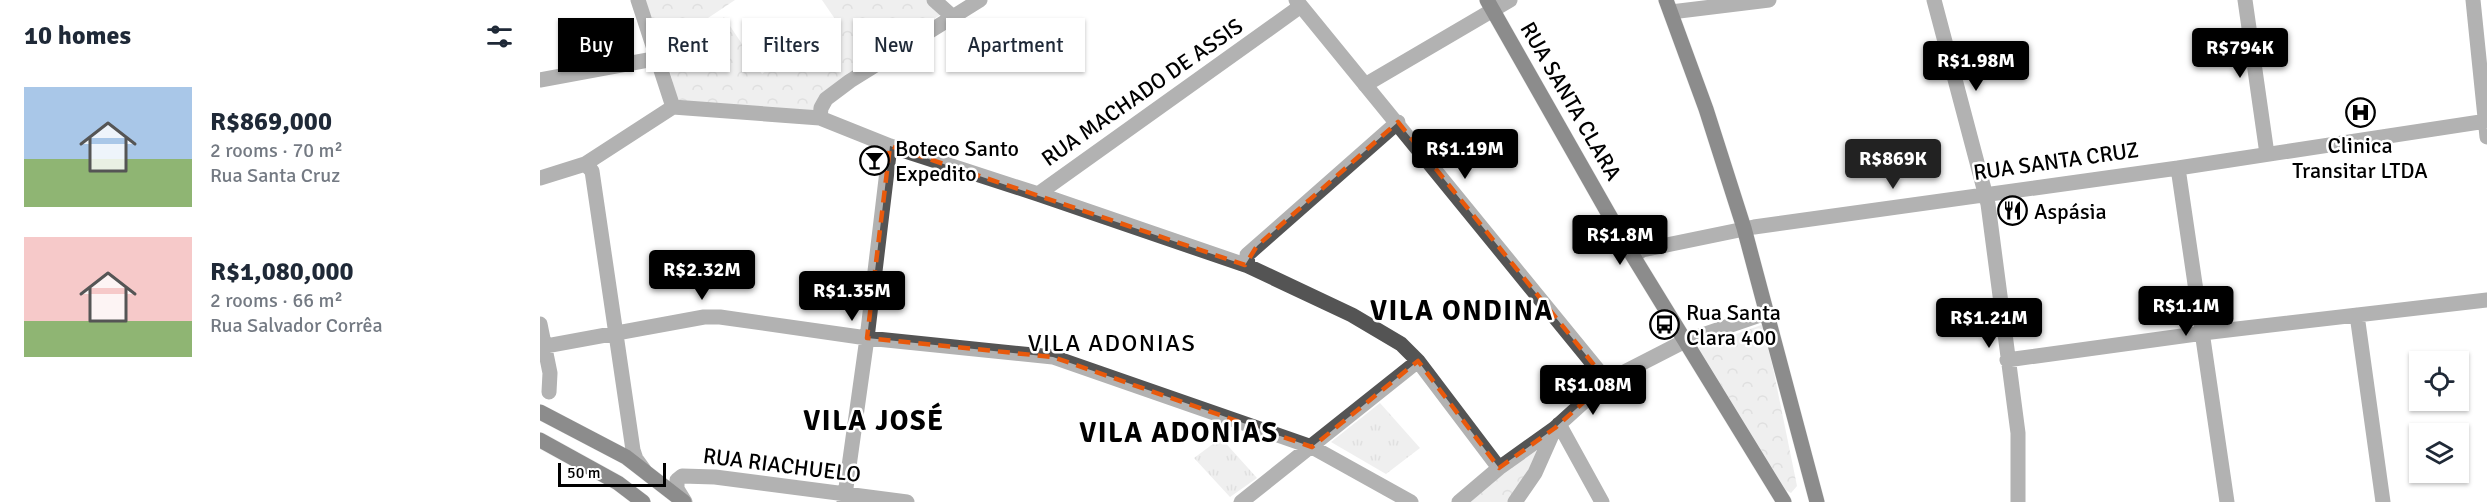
<!DOCTYPE html>
<meta charset="utf-8">
<style>
:root{--surface:#fff;--page:#f6f6f7;--text:#1f2937;--muted:#747a83;--accent:#000}
body{margin:0;font-family:Signika,sans-serif;background:var(--page);color:var(--text);height:100vh;display:flex;flex-direction:column;font-size:22px;white-space:nowrap}
*{box-sizing:border-box;margin:0}
p{font-size:20px;color:var(--muted)}
.icon{flex:none;width:33px;height:33px;fill:none;stroke:currentColor;stroke-width:2;stroke-linecap:round;stroke-linejoin:round}
.map{position:relative;flex:1;overflow:hidden}
.panel{display:flex;flex-direction:column;background:var(--surface);width:540px}
.panel>*{flex:none}
.banner{position:absolute;left:18px;top:18px;width:570px;height:54px;display:flex;gap:12px}
.controls{position:absolute;left:1869px;top:351px;display:grid;gap:12px}
.controls a{display:grid;place-items:center;width:60px;height:60px;border-radius:0px;background:var(--surface);box-shadow:0 2px 4px #0004;font-size:30px}
.scale{position:absolute;left:18px;bottom:15px;width:108px;box-sizing:border-box;padding-left:6px;border:3px solid #000;border-top:0;font-size:16px;line-height:21px;white-space:nowrap;color:#000;-webkit-text-stroke:4px #fff;paint-order:stroke}
.price{position:absolute;translate:-50% -51px;padding:0 14px;border-radius:6px;background:var(--accent);color:#fff;font-size:20px;line-height:39px;filter:drop-shadow(0 2px 3px #0008)}
.price::after{content:'';position:absolute;left:50%;top:36px;width:18px;height:14px;margin-left:-9px;background:inherit;clip-path:polygon(0 0,100% 0,50% 100%)}
.price.selected{background:#222;color:#fff}
ul{padding:0;list-style:none}
li{display:flex;align-items:center;gap:18px;height:150px;padding:0 24px}
li span{display:grid;place-items:center;flex:none;width:168px;height:120px;border-radius:0px;color:#555}
li>.icon{margin-inline-start:auto}
span .icon{width:72px;height:72px;fill:#fffc;stroke-width:1}
li b{font-size:26px}
h2{display:flex;justify-content:space-between;align-items:center;height:72px;padding:0 24px;font-size:26px}
.chip{padding:0 21px;border-radius:0px;background:var(--surface);box-shadow:0 2px 4px #0004;font-size:21px;line-height:54px}
.chip.selected{background:var(--accent);color:#fff}
main{display:flex;flex:1;min-height:0}
.map>svg:first-child{display:block}
</style>
<main>
<section class="panel">
<h2>10 homes<svg class="icon" aria-label="filters" viewBox="0 0 24 24"><path d="M4 7h16M4 17h16"/><circle cx="9" cy="7" r="2"/><circle cx="15" cy="17" r="2"/></svg></h2>
<ul>
<li><span style="background:linear-gradient(#a9c7e8 60%,#8fb573 0)"><svg class="icon" aria-label="home" viewBox="0 0 24 24"><path d="M3 11l9-7 9 7M6 9v11h12V9"/></svg></span><div><b>R$869,000</b><p>2 rooms · 70 m²</p><p>Rua Santa Cruz</p></div></li>
<li><span style="background:linear-gradient(#f6c9c9 70%,#8fb573 0)"><svg class="icon" aria-label="home" viewBox="0 0 24 24"><path d="M3 11l9-7 9 7M6 9v11h12V9"/></svg></span><div><b>R$1,080,000</b><p>2 rooms · 66 m²</p><p>Rua Salvador Corrêa</p></div></li>
</ul>
</section>
<div class="map">
<svg width="1947" height="502" viewBox="0 0 1947 502">
<defs>
<pattern id="grass-tufts" width="24" height="20" patternUnits="userSpaceOnUse" patternTransform="scale(1.5)"><rect width="24" height="20" fill="#dbdbdb"/><path d="M3 7l-1-3M5 7V3M7 7l1-3M15 17l-1-3M17 17v-4M19 17l1-3" fill="none" stroke="#bababa"/></pattern>
<pattern id="park-crowns" width="20" height="18" patternUnits="userSpaceOnUse" patternTransform="scale(1.5)"><rect width="20" height="18" fill="#dbdbdb"/><path d="M2 6a3 3 0 1 1 6 0M12 15a3 3 0 1 1 6 0" fill="none" stroke="#bababa"/></pattern>
</defs>
<rect width="100%" height="100%" fill="#fff"/>
<path fill="url(#grass-tufts)" d="M840,403L880,448L846,474L791,442Z
M681,438L717,478L690,497L654,458Z"/>
<path fill="url(#park-crowns)" d="M105,0H195L126,46H122Z
M282,0H386L400,15L279,96L273,111L142,103L137,99L127,60L184,17L222,74L295,19Z
M1224,324L1257,486L1251,493L1242,488L1157,348Z
M995,447L999,455L970,502H926Z"/>
<g fill="none" stroke-linecap="round" stroke-linejoin="round">
<defs>
<path id="major" d="M947,0L1088,248L1244,502
M1126,0L1166,109L1204,228L1277,502
M0,412L86,457L144,502
M0,440L78,483L103,502"/>
</defs>
<use href="#major" stroke="#dbdbdb" stroke-width="16"/>
<path stroke="#545454" stroke-width="15" d="M98,0L133,107
M394,0L413,17
M756,0L1067,381
M1394,0L1448,204L1478,433V502
M1705,0L1727,154
M1933,0L1947,137
M1131,12L1229,0
M0,80L119,58
M825,85L970,0
M133,107L280,118L350,146L498,194L708,266L812,315L861,344L878,361L959,468
M280,118L281,108L286,99L310,81L440,0
M45,164L52,171L93,450L96,459L104,470
M1638,168L1687,502
M0,178L45,164L133,107
M498,194L761,6
M1094,256L1102,250L1214,227L1638,168L1947,121
M708,266L707,255L858,122
M1817,315L1843,502
M0,324L10,373L9,392
M0,347L164,317H180L327,338L513,357L772,447L871,502
M1467,360L1671,332L1947,300
M1019,424L1062,502
M145,502L137,489V480L142,476L175,477L367,502
M304,502L327,338L350,146
M701,502L878,361
M919,502L959,468L1015,428
M975,502L995,473L1015,428L1067,381L1145,341L1226,313"/>
<use href="#major" stroke="#000" stroke-width="15"/>
</g>
<path d="M0 0H1947V502H0ZM858,122L1067,381L1015,428L959,468L878,361L772,447L513,357L327,338L350,146L705,265L717,246Z" fill="#fff" fill-opacity=".55" fill-rule="evenodd"/>
<path fill="none" stroke="#e8590c" stroke-width="4.5" stroke-dasharray="12 8" stroke-linejoin="round" d="M858,122L1067,381L1015,428L959,468L878,361L772,447L513,357L327,338L350,146L705,265L717,246Z"/>
<defs>
<symbol id="hospital-ring" viewBox="-11 -11 22 22"><circle r="9.5" fill="#fff" stroke="#000" stroke-width="1.5"/><path d="M-5-5h3v3.5h4V-5h3V5h-3V1.5h-4V5h-3Z" fill="#000"/></symbol>
<symbol id="bar-ring" viewBox="-11 -11 22 22"><circle r="9.5" fill="#fff" stroke="#000" stroke-width="1.5"/><path d="M-6-5H6L.8 .8V4.5H3.5V6h-7V4.5H-.8V.8Z" fill="#000"/></symbol>
<symbol id="restaurant-ring" viewBox="-11 -11 22 22"><circle r="9.5" fill="#fff" stroke="#000" stroke-width="1.5"/><path d="M-5-6h1v4h1v-4h1v4h1v-4h1v5L-1.5 .5V6h-2V.5L-5-1ZM5-6V6H3V1.5H1.5Q1.5-4 5-6Z" fill="#000"/></symbol>
<symbol id="bus-ring" viewBox="-11 -11 22 22"><circle r="9.5" fill="#fff" stroke="#000" stroke-width="1.5"/><path d="M-5-6H5V4H4V6H2V4H-2V6H-4V4H-5ZM-3.5-4V0h7V-4ZM-3.5 1.2v1.5H-2V1.2ZM2 1.2v1.5H3.5V1.2Z" fill="#000"/></symbol>
</defs>
<g fill-rule="evenodd">
<use href="#hospital-ring" x="1804" y="96" width="33" height="33"/>
<use href="#bar-ring" x="318" y="144" width="33" height="33"/>
<use href="#restaurant-ring" x="1456" y="194" width="33" height="33"/>
<use href="#bus-ring" x="1108" y="308" width="33" height="33"/>
</g>
<g text-anchor="middle" dominant-baseline="central" stroke-width="5" stroke-linejoin="round" paint-order="stroke">
<g font-size="22" fill="#000" stroke="#fff">
<text transform="translate(602 92) rotate(-35)">RUA MACHADO DE ASSIS</text>
<text transform="translate(1031 101) rotate(60)">RUA SANTA CLARA</text>
<text transform="translate(1516 161) rotate(-8)">RUA SANTA CRUZ</text>
<text transform="translate(242 465) rotate(7)">RUA RIACHUELO</text>
</g>
<g font-size="22" fill="#000" stroke="#fff" text-anchor="start">
<text x="1820" y="145" text-anchor="middle">Clinica<tspan x="1820" dy="25">Transitar LTDA</tspan></text>
<text x="355" y="148">Boteco Santo<tspan x="355" dy="25">Expedito</tspan></text>
<text x="1494" y="211">Aspásia</text>
<text x="1146" y="312">Rua Santa<tspan x="1146" dy="25">Clara 400</tspan></text>
</g>
<g font-size="24" letter-spacing="1.5" fill="#000" stroke="#fff">
<text x="572" y="343">VILA ADONIAS</text>
</g>
<g font-size="28" font-weight="bold" letter-spacing="1.5" fill="#000" stroke="#fff">
<text x="922" y="311">VILA ONDINA</text>
<text x="334" y="421">VILA JOSÉ</text>
<text x="639" y="433">VILA ADONIAS</text>
</g>
</g>
</svg>
<div class="controls">
<a><svg class="icon" aria-label="locate" viewBox="0 0 24 24"><circle cx="12" cy="12" r="6"/><path d="M12 2v4M12 18v4M2 12h4M18 12h4"/></svg></a>
<a><svg class="icon" aria-label="layers" viewBox="0 0 24 24"><path d="M12 4l9 5-9 5-9-5zM3 14l9 5 9-5"/></svg></a>
</div>
<div class="scale">50 m</div>
<b class="price" style="left:1700px;top:79px">R$794K</b>
<b class="price" style="left:1436px;top:92px">R$1.98M</b>
<b class="price" style="left:925px;top:180px">R$1.19M</b>
<b class="price selected" style="left:1353px;top:190px">R$869K</b>
<b class="price" style="left:1080px;top:266px">R$1.8M</b>
<b class="price" style="left:162px;top:301px">R$2.32M</b>
<b class="price" style="left:312px;top:322px">R$1.35M</b>
<b class="price" style="left:1646px;top:337px">R$1.1M</b>
<b class="price" style="left:1449px;top:349px">R$1.21M</b>
<b class="price" style="left:1053px;top:416px">R$1.08M</b>
<div class="banner">
<a class="chip selected">Buy</a>
<a class="chip">Rent</a>
<a class="chip">Filters</a>
<a class="chip">New</a>
<a class="chip">Apartment</a>
</div>
</div>
</main>
